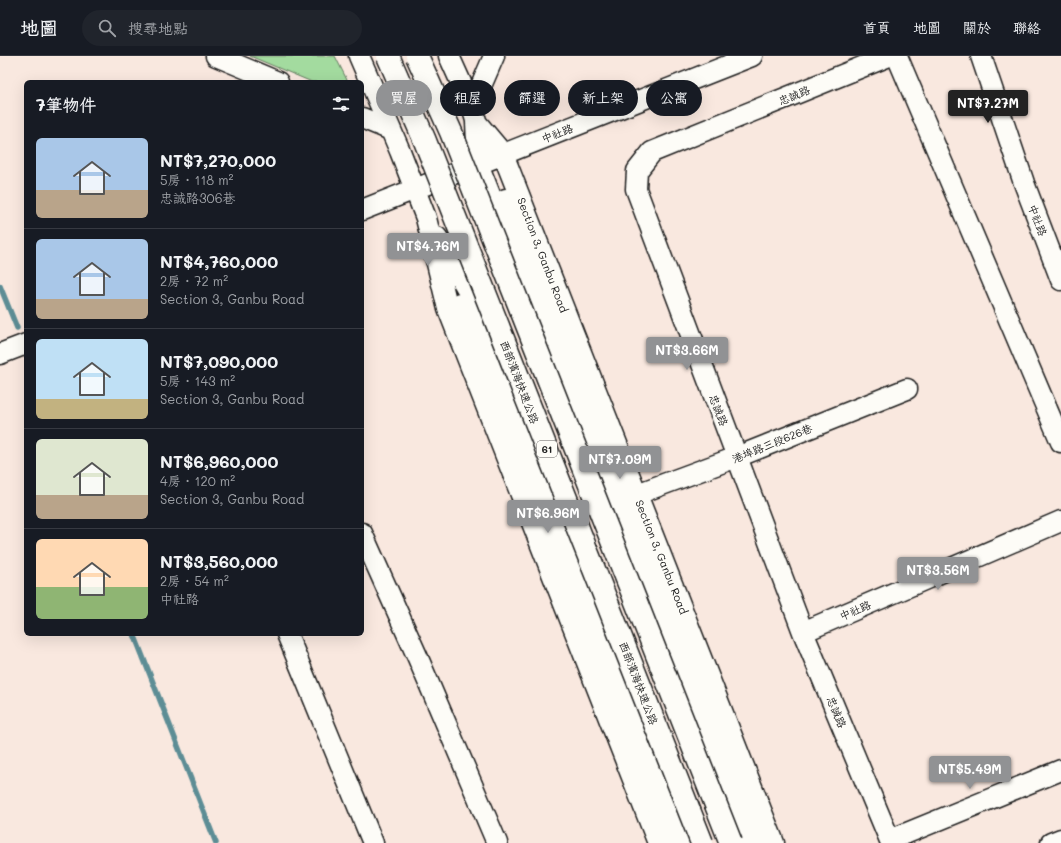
<!DOCTYPE html>
<html lang="zh-TW">
<meta charset="utf-8">
<style>
:root{--surface:#171b24;--page:#20242c;--text:#f1f3f6;--muted:#9ea1a6;--line:#363941;--accent:#919294}
body{margin:0;font-family:Mali,"LXGW WenKai TC",sans-serif;background:var(--page);color:var(--text);height:100vh;display:flex;flex-direction:column;font-size:15px;white-space:nowrap}
*{box-sizing:border-box;margin:0}
p{font-size:13px;color:var(--muted)}
.icon{flex:none;width:22px;height:22px;fill:none;stroke:currentColor;stroke-width:2;stroke-linecap:round;stroke-linejoin:round}
.map{position:relative;flex:1;overflow:hidden}
.drawer{position:absolute;left:24px;top:24px;width:340px;height:556px;display:flex;flex-direction:column;background:var(--surface);border-radius:6px;box-shadow:0 4px 16px #0002}
.drawer>*{flex:none}
.hud{position:absolute;left:376px;top:24px;width:380px;height:36px;display:flex;gap:8px}
.price{position:absolute;translate:-50% -34px;padding:0 9px;border-radius:4px;background:var(--accent);color:#fff;font-size:13px;line-height:26px;filter:drop-shadow(0 1px 2px #0008)}
.price::after{content:'';position:absolute;left:50%;top:24px;width:12px;height:9px;margin-left:-6px;background:inherit;clip-path:polygon(0 0,100% 0,50% 100%)}
.price.current{background:#222;color:#fff}
ul{padding:0;list-style:none}
li{display:flex;align-items:center;gap:12px;height:100px;padding:0 12px}
li+li{border-top:1px solid var(--line)}
li span{display:grid;place-items:center;flex:none;width:112px;height:80px;border-radius:6px;color:#555}
li>.icon{margin-inline-start:auto}
span .icon{width:48px;height:48px;fill:#fffc;stroke-width:1}
li b{font-size:17px}
h2{display:flex;justify-content:space-between;align-items:center;height:48px;padding:0 12px;font-size:17px}
.chip{padding:0 14px;border-radius:18px;background:var(--surface);box-shadow:0 4px 16px #0002;font-size:14px;line-height:36px}
.chip.current{background:var(--accent);color:#fff}
header{display:flex;align-items:center;gap:24px;box-sizing:border-box;height:56px;padding:0 20px;background:var(--surface);border-bottom:1px solid var(--line)}
header strong{font-size:19px}
nav{display:flex;gap:22px;margin-inline-start:auto;font-size:14px}
.search{width:280px;height:36px;background:var(--page);display:flex;align-items:center;gap:10px;box-sizing:border-box;padding:0 14px;border-radius:22px;color:var(--muted);font-size:15px}
.map>svg:first-child{display:block}
</style>
<header>
<strong>地圖</strong>
<div class="search"><svg class="icon" aria-label="search" viewBox="0 0 24 24"><circle cx="10" cy="10" r="6"/><path d="M15 15l6 6"/></svg>搜尋地點</div>
<nav><a>首頁</a><a>地圖</a><a>關於</a><a>聯絡</a></nav>
</header>
<div class="map">
<svg width="1061" height="787" viewBox="0 0 1061 787">
<rect width="100%" height="100%" fill="#f9e8df"/>
<filter id="ink" filterUnits="userSpaceOnUse"><feTurbulence type="fractalNoise" baseFrequency=".025" numOctaves="2"/><feDisplacementMap in="SourceGraphic" scale="8" xChannelSelector="R" yChannelSelector="G"/><feConvolveMatrix kernelMatrix="1 2 1 2 8 2 1 2 1" color-interpolation-filters="sRGB"/></filter>
<g filter="url(#ink)">
<path fill="#a3db9f" stroke="#607c5e" d="M250,0H335L348,26H312Z"/>
<g fill="none" stroke-linecap="round" stroke-linejoin="round">
<path stroke="#5d8d95" stroke-width="5.5" d="M0,230L17,272
M134,578L216,787"/>
<defs>
<path id="minor" d="M216,0L278,26
M359,0L400,95L426,162L448,253L658,787
M449,0L472,51L480,78
M889,0L652,96L637,115L636,133L803,576L891,787
M897,0L1061,386
M981,0L1024,127L1061,224
M472,51L494,0
M362,62L391,74
M476,66L503,98L774,787
M476,66L478,108L745,787
M362,154L752,0
M437,181L473,243L687,787
M0,298L26,288
M637,438L737,401L907,333
M362,477L418,602L497,787
M803,576L1061,465
M287,578L373,787
M890,784L1061,714
M1051,787L1061,783"/>
<path id="highway" d="M506,144L760,787
M460,248L673,787"/>
</defs>
<use href="#minor" stroke="#1c1c1c" stroke-width="23"/>
<use href="#highway" stroke="#1c1c1c" stroke-width="25"/>
<use href="#minor" stroke="#fdfcf7" stroke-width="20"/>
<use href="#highway" stroke="#fdfcf7" stroke-width="22"/>
<defs>
<path id="highway-bridge" d="M388,0L425,85L702,787
M417,0L451,76L731,787"/>
</defs>
<use href="#highway-bridge" stroke="#1c1c1c" stroke-width="25" stroke-linecap="butt"/>
<use href="#highway-bridge" stroke="#fdfcf7" stroke-width="22"/>
</g>
</g>
<g text-anchor="middle" dominant-baseline="central" stroke-width="4" stroke-linejoin="round" paint-order="stroke">
<rect fill="#fdfcf7" stroke="#605f5e" stroke-width="1" x="537" y="385" width="20" height="16" rx="3"/>
<g font-size="10" font-weight="bold" fill="#1c1c1c">
<text x="547" y="393">61</text>
</g>
<g font-size="11" fill="#1c1c1c" stroke="#fdfcf7">
<text transform="translate(794 39) rotate(-22)">忠誠路</text>
<text transform="translate(557 77) rotate(-21)">中社路</text>
<text transform="translate(1038 164) rotate(69)">中社路</text>
<text transform="translate(543 199) rotate(69)">Section 3, Ganbu Road</text>
<text transform="translate(520 326) rotate(69)">西部濱海快速公路</text>
<text transform="translate(719 354) rotate(69)">忠誠路</text>
<text transform="translate(772 387) rotate(-22)">港埠路三段626巷</text>
<text transform="translate(662 501) rotate(68)">Section 3, Ganbu Road</text>
<text transform="translate(855 554) rotate(-23)">中社路</text>
<text transform="translate(639 627) rotate(69)">西部濱海快速公路</text>
<text transform="translate(837 656) rotate(67)">忠誠路</text>
</g>
</g>
</svg>
<b class="price current" style="left:988px;top:68px">NT$7.27M</b>
<b class="price" style="left:428px;top:211px">NT$4.76M</b>
<b class="price" style="left:687px;top:315px">NT$3.66M</b>
<b class="price" style="left:620px;top:424px">NT$7.09M</b>
<b class="price" style="left:548px;top:478px">NT$6.96M</b>
<b class="price" style="left:938px;top:535px">NT$3.56M</b>
<b class="price" style="left:970px;top:734px">NT$5.49M</b>
<div class="hud">
<a class="chip current">買屋</a>
<a class="chip">租屋</a>
<a class="chip">篩選</a>
<a class="chip">新上架</a>
<a class="chip">公寓</a>
</div>
<section class="drawer">
<h2>7筆物件<svg class="icon" aria-label="filters" viewBox="0 0 24 24"><path d="M4 7h16M4 17h16"/><circle cx="9" cy="7" r="2"/><circle cx="15" cy="17" r="2"/></svg></h2>
<ul>
<li><span style="background:linear-gradient(#a9c7e8 65%,#b9a48a 0)"><svg class="icon" aria-label="home" viewBox="0 0 24 24"><path d="M3 11l9-7 9 7M6 9v11h12V9"/></svg></span><div><b>NT$7,270,000</b><p>5房 · 118 m²</p><p>忠誠路306巷</p></div></li>
<li><span style="background:linear-gradient(#a9c7e8 75%,#b9a48a 0)"><svg class="icon" aria-label="home" viewBox="0 0 24 24"><path d="M3 11l9-7 9 7M6 9v11h12V9"/></svg></span><div><b>NT$4,760,000</b><p>2房 · 72 m²</p><p>Section 3, Ganbu Road</p></div></li>
<li><span style="background:linear-gradient(#bfe0f5 75%,#c2b280 0)"><svg class="icon" aria-label="home" viewBox="0 0 24 24"><path d="M3 11l9-7 9 7M6 9v11h12V9"/></svg></span><div><b>NT$7,090,000</b><p>5房 · 143 m²</p><p>Section 3, Ganbu Road</p></div></li>
<li><span style="background:linear-gradient(#dfe7d0 70%,#b9a48a 0)"><svg class="icon" aria-label="home" viewBox="0 0 24 24"><path d="M3 11l9-7 9 7M6 9v11h12V9"/></svg></span><div><b>NT$6,960,000</b><p>4房 · 120 m²</p><p>Section 3, Ganbu Road</p></div></li>
<li><span style="background:linear-gradient(#ffd9b3 60%,#8fb573 0)"><svg class="icon" aria-label="home" viewBox="0 0 24 24"><path d="M3 11l9-7 9 7M6 9v11h12V9"/></svg></span><div><b>NT$3,560,000</b><p>2房 · 54 m²</p><p>中社路</p></div></li>
</ul>
</section>
</div>
